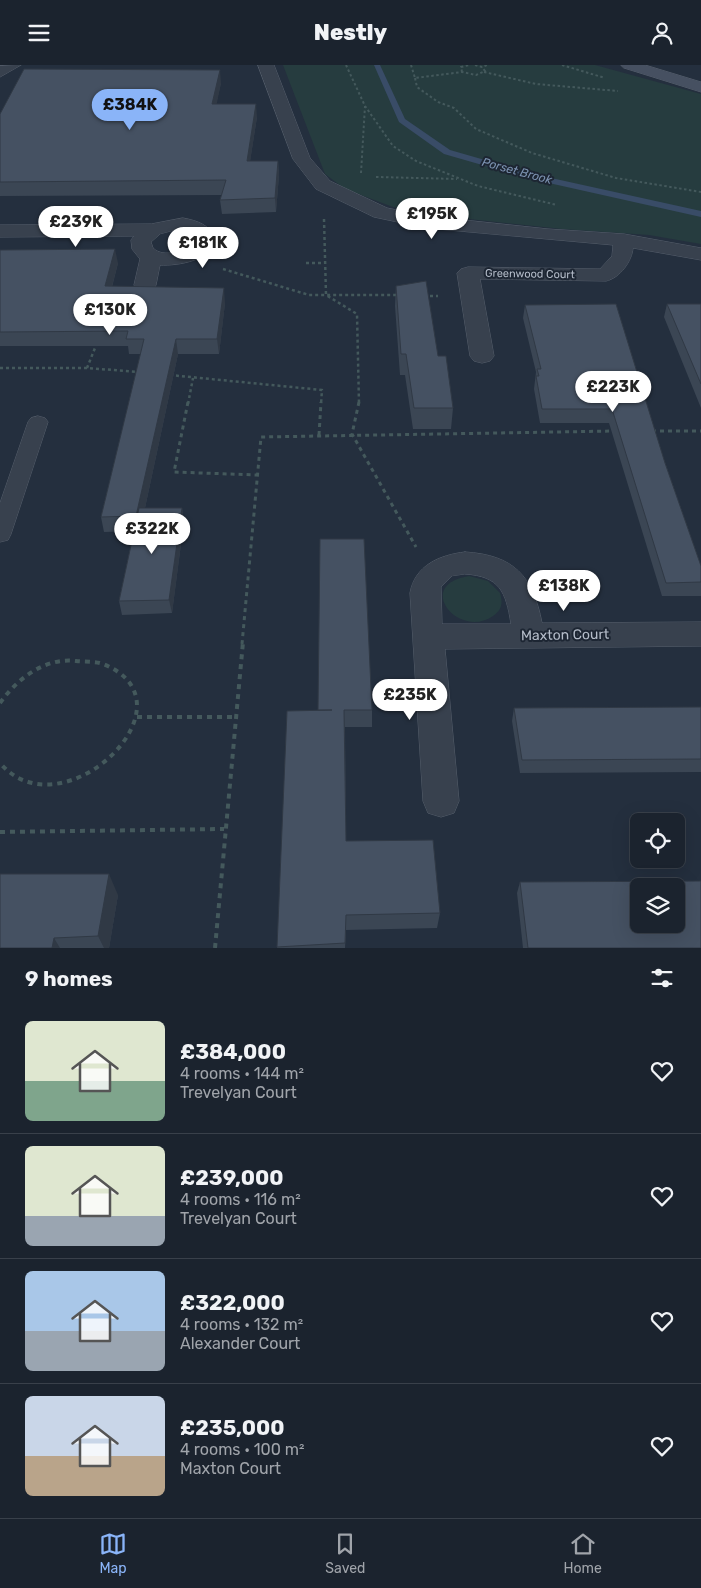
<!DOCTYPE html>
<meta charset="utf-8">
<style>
:root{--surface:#1b232e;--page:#242b36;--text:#f1f3f6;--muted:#a0a4aa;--line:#39404a;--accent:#8ab4f8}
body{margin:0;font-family:Rubik,sans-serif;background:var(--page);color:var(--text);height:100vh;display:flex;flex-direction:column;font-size:19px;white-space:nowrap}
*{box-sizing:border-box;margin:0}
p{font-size:16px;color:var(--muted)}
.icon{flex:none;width:28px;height:28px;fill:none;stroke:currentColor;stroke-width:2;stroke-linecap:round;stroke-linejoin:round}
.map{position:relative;height:883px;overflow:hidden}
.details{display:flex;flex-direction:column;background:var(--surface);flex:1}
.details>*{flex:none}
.fabs{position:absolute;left:630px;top:748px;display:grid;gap:10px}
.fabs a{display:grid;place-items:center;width:55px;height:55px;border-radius:8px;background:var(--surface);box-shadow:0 5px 20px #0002,0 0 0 1px var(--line);font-size:25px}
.price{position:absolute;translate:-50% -42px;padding:0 11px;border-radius:18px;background:#fff;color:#222;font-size:16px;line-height:32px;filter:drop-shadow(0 1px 2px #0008)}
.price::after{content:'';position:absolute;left:50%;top:30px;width:15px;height:11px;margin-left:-8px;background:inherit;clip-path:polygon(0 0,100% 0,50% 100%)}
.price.current{background:var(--accent);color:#111}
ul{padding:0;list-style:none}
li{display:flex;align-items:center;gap:15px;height:125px;padding:0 25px}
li+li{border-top:1px solid var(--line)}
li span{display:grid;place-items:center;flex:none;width:140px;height:100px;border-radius:8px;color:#555}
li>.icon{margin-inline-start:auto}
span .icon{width:60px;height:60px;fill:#fffc;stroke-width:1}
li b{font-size:21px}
h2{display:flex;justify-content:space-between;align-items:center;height:60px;padding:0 25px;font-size:21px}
header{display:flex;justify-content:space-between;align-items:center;height:65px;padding:0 25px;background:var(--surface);font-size:22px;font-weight:800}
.tab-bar{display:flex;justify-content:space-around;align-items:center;height:70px;border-top:1px solid var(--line);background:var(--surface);font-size:14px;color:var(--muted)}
.tab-bar a{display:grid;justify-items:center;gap:2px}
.tab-bar .current{color:var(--accent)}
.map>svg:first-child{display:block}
</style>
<header><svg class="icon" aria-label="menu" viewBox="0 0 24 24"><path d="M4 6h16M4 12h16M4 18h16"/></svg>Nestly<svg class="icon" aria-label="person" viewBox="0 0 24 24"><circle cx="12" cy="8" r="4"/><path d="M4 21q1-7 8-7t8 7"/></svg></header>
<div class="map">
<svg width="701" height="883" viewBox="0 0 701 883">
<rect width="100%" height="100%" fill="#242f3e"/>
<path fill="#263c3f" d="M283,0H595L701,29V179L649,170L562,164L469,154L393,142L345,124L325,109Z
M469,511L488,516L500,528C503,538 502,545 493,551C459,575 413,520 469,511Z"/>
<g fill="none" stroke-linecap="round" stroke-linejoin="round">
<path fill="#394c67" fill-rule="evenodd" d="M374,0H380L405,54L450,85L533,109L701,146V152L531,114L444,89L399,57Z"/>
<defs>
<path id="service" d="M38,351L45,353L48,357L11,469L8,475L0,477V438L28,357L31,353Z"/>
<path id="minor" d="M21,0L0,12V1Z
M258,0H274L310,93L330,116L387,143L426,151L548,164L624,169L701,183V195L633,183C632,196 620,213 606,216L480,214L494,291L490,296L482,298L474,296L470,291L457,208L461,204L468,202L600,204L612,191L613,180L426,163L374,152L316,124L293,94Z
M183,153C199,156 208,160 217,173C214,195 178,201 160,200L156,220L153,225L145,226L137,225L134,220L140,194L132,184L131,175L134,171L0,172V160L151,159ZM175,165L186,166L197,173L196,177C186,185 164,194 153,183L151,177L160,169Z
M465,487C514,490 533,511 542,558L701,557V581L445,584L459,736L454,748L441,752L428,748L423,736L410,528C415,500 440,490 465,487ZM465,509C500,511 506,527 511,559H442L441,522L452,511Z"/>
<path id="secondary" d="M621,0H645L701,17V27L624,3Z"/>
</defs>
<use href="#service" stroke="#565f6c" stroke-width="1"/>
<use href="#minor" stroke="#565f6c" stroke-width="1"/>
<use href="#secondary" stroke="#565f6c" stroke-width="1"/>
<path stroke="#44595c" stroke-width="2" stroke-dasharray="2.5 2.5" stroke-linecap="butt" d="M346,0L365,41L393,81L416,96L478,121L557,140
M411,0L415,13L462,7L476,10L485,6L482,2
M475,0L482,2L487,0
M562,0L605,13
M462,7L461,2L469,0
M484,7L536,19L618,26
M415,13L417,22L438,37L454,43L476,64L532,88L616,113L701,127
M361,108L365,41
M376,112L457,114"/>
<path stroke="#44595c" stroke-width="2.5" stroke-dasharray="3 3" stroke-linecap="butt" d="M324,154L326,230L357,249L359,339
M306,198H324
M223,204L309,230H398
M424,231H438
M0,303H87L139,307
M87,303L97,278
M170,310L322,325L321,339
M188,339L193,313"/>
<path stroke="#44595c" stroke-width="3" stroke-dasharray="4 4" stroke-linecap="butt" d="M188,337L174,407L257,410
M359,337L352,369L416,482
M652,366H701
M319,370L321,337
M242,579L261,372L615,366"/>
<path stroke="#44595c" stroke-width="4" stroke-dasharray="5 5" stroke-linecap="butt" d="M0,638C17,614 45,592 76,596C85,597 95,596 103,599C201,638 62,771 0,698
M137,652H236
M0,767L224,764
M215,883L243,577"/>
<use href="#service" fill="#38414e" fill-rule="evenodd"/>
<use href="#minor" fill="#38414e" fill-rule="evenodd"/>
<use href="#secondary" fill="#465061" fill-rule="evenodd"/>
</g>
<path fill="#3b4654" d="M221,18L216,39L257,52L250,96H278L279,110L276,147L222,149L220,135L222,130L0,131V49Z
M0,185L118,198L112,222L225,238L219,289H178L145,443H182L184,456L172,548L122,550L119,536L134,466L104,467L101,452L141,289H129L128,281H0Z
M396,221L438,291L453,343L451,364H413L405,310H400L395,241Z
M667,239H701V343L664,252Z
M525,240L665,398L701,501V531H662L609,358H540L534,324L536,307L523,253Z
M701,642V707L520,708L512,656L514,643Z
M318,645H372V662H345L346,776L440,848L437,863L346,865L345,883H277Z
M520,817L701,883H523L517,828Z
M118,830L109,883H0Z"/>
<path fill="#303945" d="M220,5L221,18L214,52L212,39Z
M256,39L257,52L248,110L247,96Z
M278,96L279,110L276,147L275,133Z
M115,184L118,198L108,236L105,221Z
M224,223L225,238L219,289L217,274Z
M176,274L178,289L140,466L136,451Z
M182,443L184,456L172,548L169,535Z
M109,809L118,830L109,883H104L98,871Z
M54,873L60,883H52Z"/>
<path fill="#455162" stroke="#303945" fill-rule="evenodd" d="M24,4L220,5L212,39H256L247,96H278L275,133L220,135L226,115L0,117V49Z
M115,184L105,221L224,223L217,274H176L136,451L101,452L144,274H126L128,266L0,267V185Z
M426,216L438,291H446L453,343H414L406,289H401L396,221Z
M616,239L665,398L701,501V517L666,518L612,344H542L536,311H539L537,304H541L525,240Z
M667,239H701V319Z
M139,443H182L169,535L119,536Z
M320,474H364L372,645H344L346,776L433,775L440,848L346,850L345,878L277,882L287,646L332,645H318Z
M701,642V694L522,695L514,643Z
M0,809H109L98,871L54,873L52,883H0Z
M701,816V883H528L520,817ZM639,821H676V859H639Z"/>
<g text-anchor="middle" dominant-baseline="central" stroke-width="4" stroke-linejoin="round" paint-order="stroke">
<g font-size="11" fill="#b4bcc9" stroke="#1d2633">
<text transform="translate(530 209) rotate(1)">Greenwood Court</text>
</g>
<g font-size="12" font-style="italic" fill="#7c92b1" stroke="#1d2633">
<text transform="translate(517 106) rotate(15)">Porset Brook</text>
</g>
<g font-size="14" fill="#b4bcc9" stroke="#1d2633">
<text transform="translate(565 570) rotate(-1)">Maxton Court</text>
</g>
</g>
</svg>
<div class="fabs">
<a><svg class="icon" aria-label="locate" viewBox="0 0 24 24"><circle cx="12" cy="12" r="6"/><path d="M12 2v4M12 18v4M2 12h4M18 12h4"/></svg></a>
<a><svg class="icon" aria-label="layers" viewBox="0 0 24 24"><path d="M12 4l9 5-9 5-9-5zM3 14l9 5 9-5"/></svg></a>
</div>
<b class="price current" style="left:130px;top:66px">£384K</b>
<b class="price" style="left:432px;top:175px">£195K</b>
<b class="price" style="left:76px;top:183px">£239K</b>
<b class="price" style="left:203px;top:204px">£181K</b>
<b class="price" style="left:110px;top:271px">£130K</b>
<b class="price" style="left:613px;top:348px">£223K</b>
<b class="price" style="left:152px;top:490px">£322K</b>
<b class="price" style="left:564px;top:547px">£138K</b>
<b class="price" style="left:410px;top:656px">£235K</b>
</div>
<section class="details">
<h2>9 homes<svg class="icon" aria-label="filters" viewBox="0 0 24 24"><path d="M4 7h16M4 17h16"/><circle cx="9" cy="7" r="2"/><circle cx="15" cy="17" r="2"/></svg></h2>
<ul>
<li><span style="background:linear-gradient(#dfe7d0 60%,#7fa58c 0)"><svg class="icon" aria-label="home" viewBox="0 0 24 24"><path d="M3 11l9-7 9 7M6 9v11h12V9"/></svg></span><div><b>£384,000</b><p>4 rooms · 144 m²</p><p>Trevelyan Court</p></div><svg class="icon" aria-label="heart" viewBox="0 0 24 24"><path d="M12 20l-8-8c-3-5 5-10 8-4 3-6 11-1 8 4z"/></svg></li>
<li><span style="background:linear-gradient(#dfe7d0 70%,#9aa5b1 0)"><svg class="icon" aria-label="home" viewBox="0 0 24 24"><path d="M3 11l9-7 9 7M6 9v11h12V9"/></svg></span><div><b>£239,000</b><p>4 rooms · 116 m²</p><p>Trevelyan Court</p></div><svg class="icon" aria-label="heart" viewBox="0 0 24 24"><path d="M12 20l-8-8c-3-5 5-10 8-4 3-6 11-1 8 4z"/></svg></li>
<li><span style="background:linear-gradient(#a9c7e8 60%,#9aa5b1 0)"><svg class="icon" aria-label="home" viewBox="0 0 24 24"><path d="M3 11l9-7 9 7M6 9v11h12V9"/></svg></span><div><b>£322,000</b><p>4 rooms · 132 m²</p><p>Alexander Court</p></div><svg class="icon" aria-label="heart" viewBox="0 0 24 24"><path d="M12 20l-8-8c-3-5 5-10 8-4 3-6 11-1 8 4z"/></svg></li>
<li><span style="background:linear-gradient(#c9d6e8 60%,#b9a48a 0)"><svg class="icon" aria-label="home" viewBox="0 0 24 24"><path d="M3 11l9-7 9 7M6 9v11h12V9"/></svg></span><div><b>£235,000</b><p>4 rooms · 100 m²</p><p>Maxton Court</p></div><svg class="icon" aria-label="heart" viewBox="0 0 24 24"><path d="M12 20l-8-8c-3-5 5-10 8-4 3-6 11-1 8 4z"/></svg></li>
</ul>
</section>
<nav class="tab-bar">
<a class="current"><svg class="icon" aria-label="map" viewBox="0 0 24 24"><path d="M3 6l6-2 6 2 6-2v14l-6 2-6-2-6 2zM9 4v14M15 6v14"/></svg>Map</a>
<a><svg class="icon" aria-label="saved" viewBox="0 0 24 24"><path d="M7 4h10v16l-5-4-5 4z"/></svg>Saved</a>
<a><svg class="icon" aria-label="home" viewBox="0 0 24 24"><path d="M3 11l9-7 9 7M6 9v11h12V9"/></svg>Home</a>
</nav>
